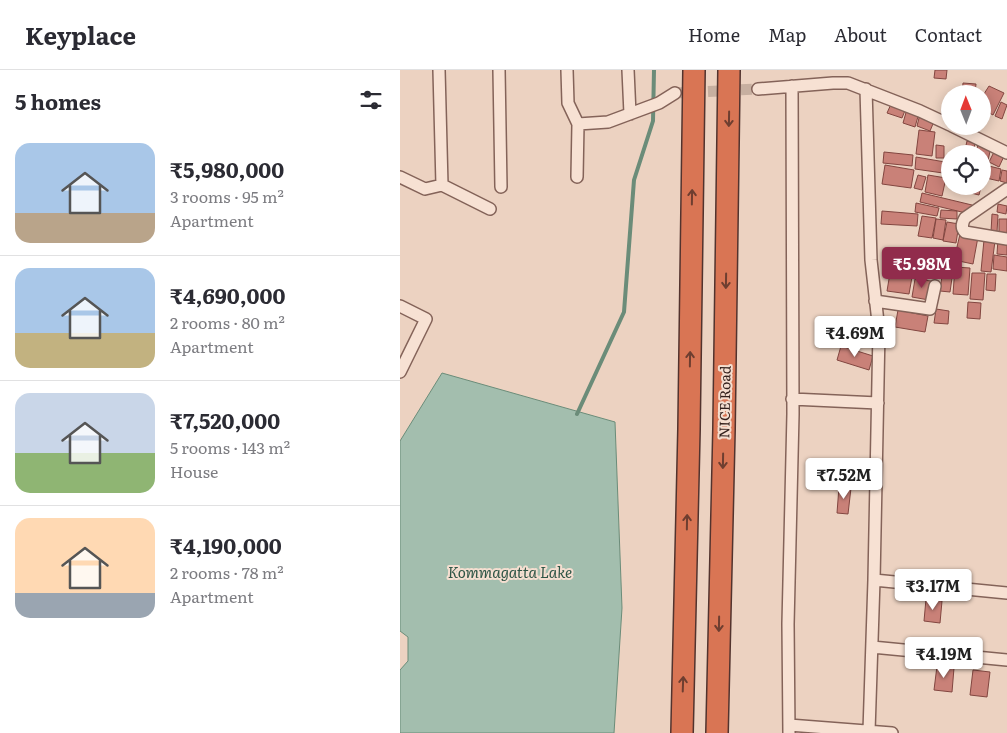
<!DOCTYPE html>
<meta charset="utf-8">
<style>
:root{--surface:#fff;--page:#f2f2f3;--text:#2b2b33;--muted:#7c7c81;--line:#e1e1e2;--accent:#912c4c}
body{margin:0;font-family:Literata,serif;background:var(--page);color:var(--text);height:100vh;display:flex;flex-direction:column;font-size:19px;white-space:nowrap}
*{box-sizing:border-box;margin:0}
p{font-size:16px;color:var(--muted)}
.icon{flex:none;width:28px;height:28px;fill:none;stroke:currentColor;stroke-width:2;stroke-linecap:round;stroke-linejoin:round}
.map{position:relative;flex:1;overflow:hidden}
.side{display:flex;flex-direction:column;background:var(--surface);width:400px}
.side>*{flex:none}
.needle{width:32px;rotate:359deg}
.fabs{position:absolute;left:541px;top:15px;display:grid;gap:10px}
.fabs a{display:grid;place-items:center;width:50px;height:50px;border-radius:50%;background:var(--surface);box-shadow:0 2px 12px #0003;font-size:25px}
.price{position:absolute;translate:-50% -42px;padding:0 11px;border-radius:5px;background:#fff;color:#222;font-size:16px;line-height:32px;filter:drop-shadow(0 1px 2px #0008)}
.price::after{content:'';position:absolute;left:50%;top:30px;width:15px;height:11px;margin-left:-8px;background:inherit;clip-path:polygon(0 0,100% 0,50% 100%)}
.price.current{background:var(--accent);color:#fff}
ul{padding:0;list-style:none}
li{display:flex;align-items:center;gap:15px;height:125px;padding:0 15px}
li+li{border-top:1px solid var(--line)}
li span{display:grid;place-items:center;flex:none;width:140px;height:100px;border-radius:15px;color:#555}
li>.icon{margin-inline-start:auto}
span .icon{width:60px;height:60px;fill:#fffc;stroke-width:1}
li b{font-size:21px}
h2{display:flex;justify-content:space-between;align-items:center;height:60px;padding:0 15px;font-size:21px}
header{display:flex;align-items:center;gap:30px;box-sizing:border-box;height:70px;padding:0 25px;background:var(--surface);border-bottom:1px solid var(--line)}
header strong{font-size:24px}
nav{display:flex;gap:28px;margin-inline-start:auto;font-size:18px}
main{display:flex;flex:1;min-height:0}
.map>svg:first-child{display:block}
</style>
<header>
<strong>Keyplace</strong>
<nav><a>Home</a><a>Map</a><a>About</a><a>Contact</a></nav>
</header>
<main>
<section class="side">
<h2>5 homes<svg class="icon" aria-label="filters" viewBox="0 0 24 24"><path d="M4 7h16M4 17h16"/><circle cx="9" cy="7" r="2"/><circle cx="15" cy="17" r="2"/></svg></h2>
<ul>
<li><span style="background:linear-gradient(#a9c7e8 70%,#b9a48a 0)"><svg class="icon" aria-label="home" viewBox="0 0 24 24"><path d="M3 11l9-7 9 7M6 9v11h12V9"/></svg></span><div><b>₹5,980,000</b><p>3 rooms · 95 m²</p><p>Apartment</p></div></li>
<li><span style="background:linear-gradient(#a9c7e8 65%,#c2b280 0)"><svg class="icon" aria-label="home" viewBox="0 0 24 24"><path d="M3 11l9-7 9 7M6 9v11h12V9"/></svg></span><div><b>₹4,690,000</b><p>2 rooms · 80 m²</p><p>Apartment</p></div></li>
<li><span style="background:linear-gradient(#c9d6e8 60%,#8fb573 0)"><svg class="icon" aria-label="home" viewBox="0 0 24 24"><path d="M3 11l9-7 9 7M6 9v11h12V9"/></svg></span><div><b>₹7,520,000</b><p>5 rooms · 143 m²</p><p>House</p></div></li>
<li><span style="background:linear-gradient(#ffd9b3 75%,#9aa5b1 0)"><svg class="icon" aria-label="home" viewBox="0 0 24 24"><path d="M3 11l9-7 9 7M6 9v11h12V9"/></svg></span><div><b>₹4,190,000</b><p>2 rooms · 78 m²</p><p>Apartment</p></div></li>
</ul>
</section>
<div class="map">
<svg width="607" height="663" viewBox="0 0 607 663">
<rect width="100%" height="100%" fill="#ecd2c1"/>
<path fill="#a3beae" stroke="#6b8c79" d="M42,303L215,352L222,538L214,663H0V600L8,591V567L0,561V371Z"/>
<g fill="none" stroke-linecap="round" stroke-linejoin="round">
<path stroke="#6b8c79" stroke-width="4" d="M177,344L224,242L234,110L253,51L254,0"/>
</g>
<path fill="#c98178" stroke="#824640" d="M535,0H547L546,9L534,8Z
M563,13L576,14L575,24H562Z
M589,16L604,23L593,45L582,39V27Z
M492,32L506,38L502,48L487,43Z
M601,32L607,35L602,49L595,46Z
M507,39L519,43L515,57L503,53Z
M520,44L535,49L530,61L517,56Z
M519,60L535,62L532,86L516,84Z
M567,71L575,73L573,84H564Z
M578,74L591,77L587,95L582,94V84H576Z
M536,75L544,76V88H536Z
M595,80L605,84L599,97L589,92Z
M484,82L513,85L512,96L483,93Z
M516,87L545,92L543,103L515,99Z
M485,95L514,100L511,118L482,114Z
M589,96L601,99L599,111L586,108Z
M602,100L607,101V113L600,111Z
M518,105L526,107L522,120L514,118Z
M528,105L546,108L542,126L525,122Z
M568,116L581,117L579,125L567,122Z
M522,123L572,135L570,144L520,132Z
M516,133L539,138L537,146L515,142Z
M598,134L607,136L606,144L597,142Z
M541,140L557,141V149L540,148Z
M482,141L518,144L517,156L481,154Z
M592,144L598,145L597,162H591Z
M522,146L536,148L532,168L518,166Z
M536,149L546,150L543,170L533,168Z
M599,149H607V164H599Z
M547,152L559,154L556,173L543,171Z
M560,164L578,167L573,194L554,190Z
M598,169L607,170V185L597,184Z
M584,170L595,171L591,202L581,201Z
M518,178L542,182L538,207L514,203Z
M594,185L607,187V201L593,199Z
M488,189L512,193L510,203L486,199Z
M545,192L554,193L552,206L543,204Z
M555,197L570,198L568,225L553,224Z
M490,203L512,207L509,224L487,221Z
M572,203H585L583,230L570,229Z
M587,204H596L595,221L586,220Z
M542,206L552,208L550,222L540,221Z
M515,209L531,211L529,230L512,227Z
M568,232L581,233L580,249L567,248Z
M536,239L549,241L548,254L534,253Z
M498,240L528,246L525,262L495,257Z
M441,276L473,286L469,300L437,290Z
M439,417L451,418L448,444L437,443Z
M526,529L542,531L540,553L524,551Z
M537,596L554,598L552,622L534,620Z
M573,600L590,602L587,627L570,625Z"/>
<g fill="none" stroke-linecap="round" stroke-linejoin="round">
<path stroke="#c7afa0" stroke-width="11" stroke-dasharray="11 5.5" stroke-linecap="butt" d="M275,23L358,19"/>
<defs>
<path id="street" d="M99,0L101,117
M167,0L168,33L178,54L208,52L259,33L275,23
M228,0L230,44
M358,19L433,13H448L520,41L550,55
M466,19L471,190L479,261L474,510L469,661
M552,56L607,83
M0,107L25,119L42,115L39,0
M177,107L178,54
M42,115L90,139
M607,119L565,148C562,153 561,158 565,162L607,169
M475,231L530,239L535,216
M0,236L26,249L0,302
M392,329L478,333
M474,510L607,523
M472,577L607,590
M389,655L492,663
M389,663L388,554L393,344L392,16"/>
<path id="highway" d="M282,663L289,359L294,0
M317,663L324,359L329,0"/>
</defs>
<use href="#street" stroke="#846359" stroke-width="14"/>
<use href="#highway" stroke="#52332e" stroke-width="24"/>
<use href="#street" stroke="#f7e1d3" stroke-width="11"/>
<use href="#highway" stroke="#d97554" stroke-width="21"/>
</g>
<defs><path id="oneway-shaft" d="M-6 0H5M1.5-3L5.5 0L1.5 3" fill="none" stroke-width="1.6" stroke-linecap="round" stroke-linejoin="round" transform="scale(1.25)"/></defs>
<g stroke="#6e3e30">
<use href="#oneway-shaft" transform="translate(329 49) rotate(91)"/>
<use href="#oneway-shaft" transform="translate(292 127) rotate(-89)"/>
<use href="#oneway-shaft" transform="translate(326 211) rotate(91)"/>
<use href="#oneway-shaft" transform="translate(290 289) rotate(-89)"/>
<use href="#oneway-shaft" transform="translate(323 391) rotate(91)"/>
<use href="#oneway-shaft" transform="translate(287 452) rotate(-89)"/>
<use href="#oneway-shaft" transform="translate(319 554) rotate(91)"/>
<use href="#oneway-shaft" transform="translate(283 614) rotate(-88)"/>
</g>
<g text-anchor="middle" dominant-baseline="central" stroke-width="4" stroke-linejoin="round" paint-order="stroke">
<g font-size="14" fill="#34211d" stroke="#f4ded0">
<text transform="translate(324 332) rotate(-89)">NICE Road</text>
</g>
<g font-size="15" font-style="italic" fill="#2d5445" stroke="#f4ded0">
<text x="110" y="501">Kommagatta Lake</text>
</g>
</g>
</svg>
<div class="fabs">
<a><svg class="needle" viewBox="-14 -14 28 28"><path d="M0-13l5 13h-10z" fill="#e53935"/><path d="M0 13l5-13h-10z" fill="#7c7c81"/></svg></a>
<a><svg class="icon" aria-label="locate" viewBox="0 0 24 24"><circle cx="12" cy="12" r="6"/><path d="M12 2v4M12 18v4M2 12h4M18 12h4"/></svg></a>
</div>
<b class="price current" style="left:522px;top:219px">₹5.98M</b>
<b class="price" style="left:455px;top:288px">₹4.69M</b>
<b class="price" style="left:444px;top:430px">₹7.52M</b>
<b class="price" style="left:533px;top:541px">₹3.17M</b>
<b class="price" style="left:544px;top:609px">₹4.19M</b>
</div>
</main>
